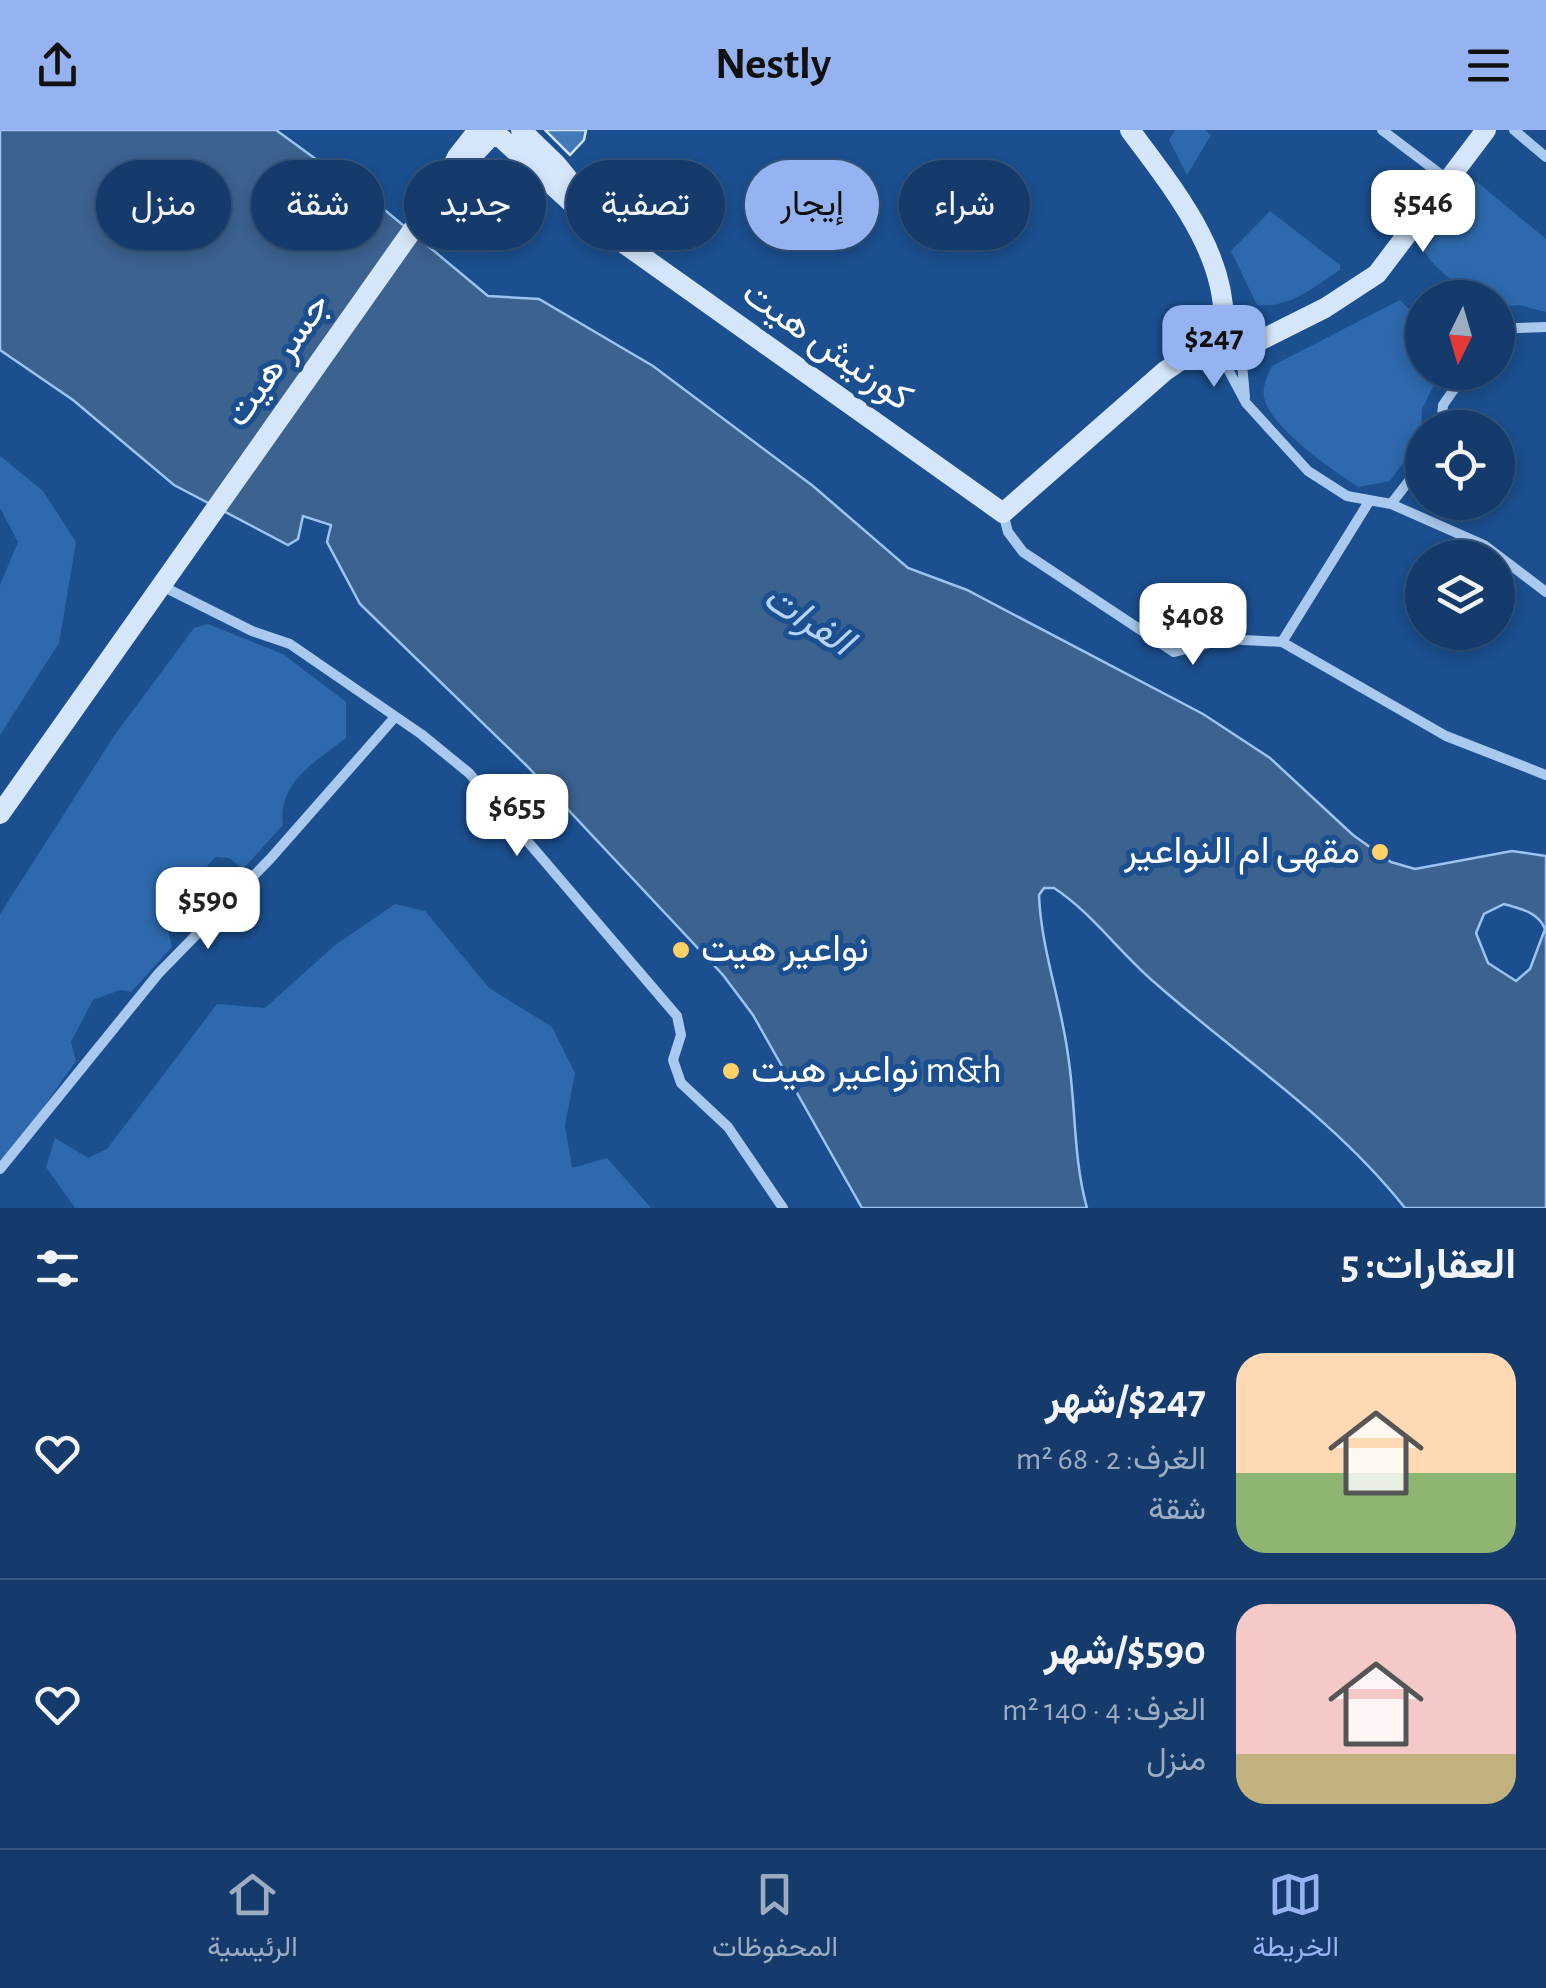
<!DOCTYPE html>
<html lang="ar">
<meta charset="utf-8">
<style>
:root{--surface:#143b6b;--page:#1d4271;--text:#f1f3f6;--muted:#9dadc1;--line:#33557e;--accent:#95b2f1}
body{margin:0;font-family:"Alegreya Sans",Vazirmatn,sans-serif;background:var(--page);color:var(--text);direction:rtl;height:100vh;display:flex;flex-direction:column;font-size:38px;white-space:nowrap}
*{box-sizing:border-box;margin:0}
p{font-size:32px;color:var(--muted)}
.icon{flex:none;width:55px;height:55px;fill:none;stroke:currentColor;stroke-width:2;stroke-linecap:round;stroke-linejoin:round}
.map{position:relative;height:1078px;overflow:hidden;direction:ltr}
.side{display:flex;flex-direction:column;background:var(--surface);flex:1}
.side>*{flex:none}
.hud{position:absolute;left:30px;top:30px;width:1000px;height:90px;direction:rtl;display:flex;gap:20px}
.needle{width:65px;rotate:185deg}
.controls{position:absolute;left:1405px;top:150px;display:grid;gap:20px}
.controls a{display:grid;place-items:center;width:110px;height:110px;border-radius:50%;background:var(--surface);box-shadow:0 5px 15px #0003,0 0 0 2px var(--line);font-size:50px}
.price{position:absolute;translate:-50% -85px;padding:0 22px;border-radius:20px;background:#fff;color:#222;font-size:32px;line-height:65px;filter:drop-shadow(0 2px 5px #0008)}
.price::after{content:'';position:absolute;left:50%;top:60px;width:30px;height:22px;margin-left:-15px;background:inherit;clip-path:polygon(0 0,100% 0,50% 100%)}
.price.current{background:var(--accent);color:#111}
ul{padding:0;list-style:none}
li{display:flex;align-items:center;gap:30px;height:250px;padding:0 30px}
li+li{border-top:2px solid var(--line)}
li span{display:grid;place-items:center;flex:none;width:280px;height:200px;border-radius:30px;color:#555}
li>.icon{margin-inline-start:auto}
span .icon{width:120px;height:120px;fill:#fffc;stroke-width:1}
li b{font-size:42px}
h2{display:flex;justify-content:space-between;align-items:center;height:120px;padding:0 30px;font-size:42px}
.tag{padding:0 35px;border-radius:45px;background:var(--surface);box-shadow:0 5px 15px #0003,0 0 0 2px var(--line);font-size:35px;line-height:90px}
.tag.current{background:var(--accent);color:#111}
header{display:flex;justify-content:space-between;align-items:center;height:130px;padding:0 30px;background:var(--accent);color:#111;font-size:45px;font-weight:700}
.tab-bar{display:flex;justify-content:space-around;align-items:center;height:140px;border-top:2px solid var(--line);background:var(--surface);font-size:28px;color:var(--muted)}
.tab-bar a{display:grid;justify-items:center;gap:5px}
.tab-bar .current{color:var(--accent)}
.map>svg:first-child{display:block}
</style>
<header><svg class="icon" aria-label="menu" viewBox="0 0 24 24"><path d="M4 6h16M4 12h16M4 18h16"/></svg>Nestly<svg class="icon" aria-label="share" viewBox="0 0 24 24"><path d="M12 15V3M7 8l5-5 5 5M5 13v7h14v-7"/></svg></header>
<div class="map">
<svg width="1546" height="1078" viewBox="0 0 1546 1078">
<rect width="100%" height="100%" fill="#1b4f8f"/>
<path fill="#2e69ad" d="M1175,0H1205L1211,5L1187,45L1169,10Z
M1476,51L1546,109V182L1519,175L1498,177V168C1471,168 1437,143 1424,121Z
M1270,81L1340,135V140C1312,158 1291,178 1257,175L1231,121Z
M1400,170L1422,192V242L1440,243L1422,279L1421,308L1390,351L1358,357C1333,340 1270,298 1264,267C1262,256 1268,245 1272,236Z
M0,326L43,361L76,412L59,513L0,605V455L18,412L0,378Z
M208,494L283,524L346,572V608C316,631 277,653 283,695L243,739L229,728L215,727L165,787L172,817L131,862L120,860L93,870L71,912L76,931L0,1039V784L114,606L194,498Z
M395,774L425,781L489,858L552,897L575,943L565,995L572,1038L607,1028L651,1078H75L46,1037L55,1008L88,1028L107,1019L217,874L265,878L334,816Z"/>
<path fill="#3c6290" stroke="#9cc4f0" stroke-width="2.5" fill-rule="evenodd" d="M0,0H276L380,76L488,166L539,169L653,236L813,356L908,438L967,460L1203,584L1270,628L1353,705L1391,732L1415,739L1512,721L1546,726V1078H1405C1334,988 1239,927 1154,852C1120,823 1091,782 1054,758H1044L1039,765C1041,819 1061,871 1068,925C1076,975 1073,1028 1087,1078H862L753,885L723,845L527,636L360,474L327,412L331,395L303,386L298,409L288,415L174,355L73,270L0,220ZM1504,774C1521,779 1538,782 1545,799L1530,839L1516,851L1488,833L1476,803L1484,784Z"/>
<path fill="#4478b7" stroke="#cfe3fa" stroke-width="2.5" d="M545,0H586L584,10L570,25Z
M506,31L539,62L532,71L498,39Z"/>
<g fill="none" stroke-linecap="round" stroke-linejoin="round">
<path stroke="#a9c9ee" stroke-width="10" d="M1382,0L1448,50
M1514,0L1546,27
M1498,210L1516,198L1546,197
M1241,223L1245,267
M1222,228L1246,273L1308,341L1347,366L1391,374L1484,415L1546,462
M1441,298L1443,275L1466,242
M1391,374L1422,334
M1003,383L1008,402L1023,422L1174,522L1226,509L1282,512L1370,370
M162,456L252,501L290,514L421,604L469,643L677,886L681,905L673,930L681,953L728,997L783,1078
M1282,512L1446,606L1546,645
M0,1039L158,844L270,729L395,587"/>
<path stroke="#d6e6fa" stroke-width="20" d="M521,0L557,35L599,87
M1130,0C1172,57 1230,126 1223,201
M440,61L490,7H500L588,88L1003,383L1165,241L1217,206
M1214 214a15 15 0 1 1 30 0a15 15 0 1 1-30 0Z
M1243,219L1325,178L1377,144L1486,0
M0,684L440,61L457,27L478,0"/>
</g>
<g fill="#ffd166" stroke="#1b4f8f" stroke-width="4">
<circle cx="1380" cy="722" r="10"/>
<circle cx="681" cy="820" r="10"/>
<circle cx="731" cy="941" r="10"/>
</g>
<g text-anchor="middle" dominant-baseline="central" stroke-width="10" stroke-linejoin="round" paint-order="stroke">
<g font-size="38" fill="#fff" stroke="#1b4f8f">
<text transform="translate(827 216) rotate(35)">كورنيش هيت</text>
<text transform="translate(278 230) rotate(-55)">جسر هيت</text>
</g>
<g font-size="38" fill="#fff" stroke="#1b4f8f" text-anchor="start">
<text x="1360" y="722" text-anchor="end">مقهى ام النواعير</text>
<text x="701" y="820">نواعير هيت</text>
<text x="751" y="941">نواعير هيت m&amp;h</text>
</g>
<g font-size="40" font-style="italic" fill="#b5d3f5" stroke="#1b4f8f">
<text transform="translate(808 490) rotate(33)">الفرات</text>
</g>
</g>
</svg>
<div class="controls">
<a><svg class="needle" viewBox="-14 -14 28 28"><path d="M0-13l5 13h-10z" fill="#e53935"/><path d="M0 13l5-13h-10z" fill="#9dadc1"/></svg></a>
<a><svg class="icon" aria-label="locate" viewBox="0 0 24 24"><circle cx="12" cy="12" r="6"/><path d="M12 2v4M12 18v4M2 12h4M18 12h4"/></svg></a>
<a><svg class="icon" aria-label="layers" viewBox="0 0 24 24"><path d="M12 4l9 5-9 5-9-5zM3 14l9 5 9-5"/></svg></a>
</div>
<b class="price" style="left:1423px;top:125px">$546</b>
<b class="price current" style="left:1214px;top:260px">$247</b>
<b class="price" style="left:1193px;top:538px">$408</b>
<b class="price" style="left:517px;top:729px">$655</b>
<b class="price" style="left:208px;top:822px">$590</b>
<div class="hud">
<a class="tag">شراء</a>
<a class="tag current">إيجار</a>
<a class="tag">تصفية</a>
<a class="tag">جديد</a>
<a class="tag">شقة</a>
<a class="tag">منزل</a>
</div>
</div>
<section class="side">
<h2>العقارات: 5<svg class="icon" aria-label="filters" viewBox="0 0 24 24"><path d="M4 7h16M4 17h16"/><circle cx="9" cy="7" r="2"/><circle cx="15" cy="17" r="2"/></svg></h2>
<ul>
<li><span style="background:linear-gradient(#ffd9b3 60%,#8fb573 0)"><svg class="icon" aria-label="home" viewBox="0 0 24 24"><path d="M3 11l9-7 9 7M6 9v11h12V9"/></svg></span><div><b>$247/شهر</b><p>الغرف: 2 · 68 m²</p><p>شقة</p></div><svg class="icon" aria-label="heart" viewBox="0 0 24 24"><path d="M12 20l-8-8c-3-5 5-10 8-4 3-6 11-1 8 4z"/></svg></li>
<li><span style="background:linear-gradient(#f6c9c9 75%,#c2b280 0)"><svg class="icon" aria-label="home" viewBox="0 0 24 24"><path d="M3 11l9-7 9 7M6 9v11h12V9"/></svg></span><div><b>$590/شهر</b><p>الغرف: 4 · 140 m²</p><p>منزل</p></div><svg class="icon" aria-label="heart" viewBox="0 0 24 24"><path d="M12 20l-8-8c-3-5 5-10 8-4 3-6 11-1 8 4z"/></svg></li>
</ul>
</section>
<nav class="tab-bar">
<a class="current"><svg class="icon" aria-label="map" viewBox="0 0 24 24"><path d="M3 6l6-2 6 2 6-2v14l-6 2-6-2-6 2zM9 4v14M15 6v14"/></svg>الخريطة</a>
<a><svg class="icon" aria-label="saved" viewBox="0 0 24 24"><path d="M7 4h10v16l-5-4-5 4z"/></svg>المحفوظات</a>
<a><svg class="icon" aria-label="home" viewBox="0 0 24 24"><path d="M3 11l9-7 9 7M6 9v11h12V9"/></svg>الرئيسية</a>
</nav>
